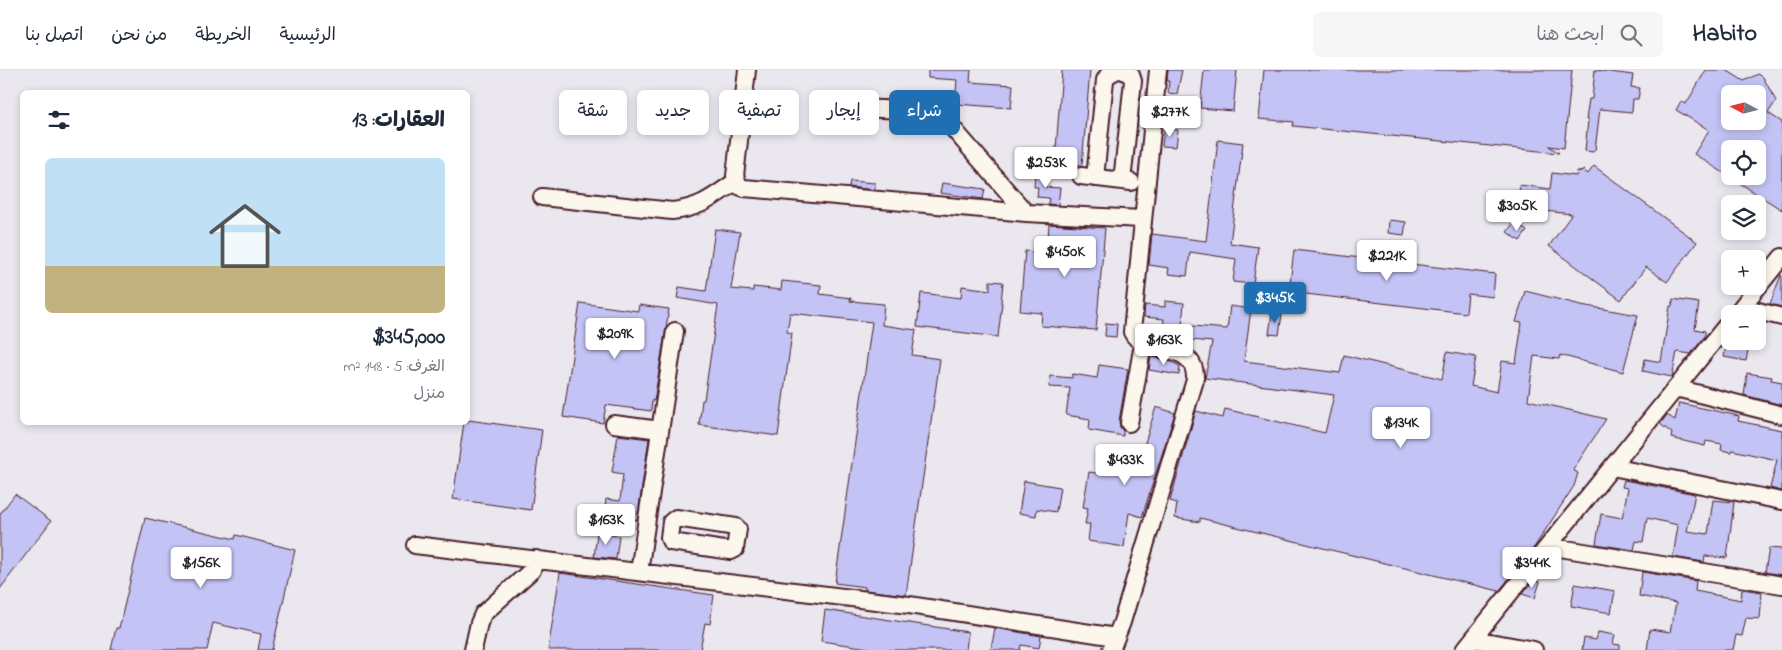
<!DOCTYPE html>
<html lang="ar">
<meta charset="utf-8">
<style>
:root{--surface:#fff;--page:#f6f6f7;--text:#1f2937;--muted:#747a83;--line:#e0e1e3;--accent:#1f6fb2}
body{margin:0;font-family:"Indie Flower","Playpen Sans Arabic",sans-serif;background:var(--page);color:var(--text);direction:rtl;height:100vh;display:flex;flex-direction:column;font-size:19px;white-space:nowrap}
*{box-sizing:border-box;margin:0}
p{font-size:16px;color:var(--muted)}
.icon{flex:none;width:28px;height:28px;fill:none;stroke:currentColor;stroke-width:2;stroke-linecap:round;stroke-linejoin:round}
.map{position:relative;flex:1;overflow:hidden;direction:ltr}
.side{position:absolute;left:20px;top:20px;width:450px;height:335px;display:flex;flex-direction:column;background:var(--surface);border-radius:8px;box-shadow:0 2px 8px #0003;direction:rtl}
.side>*{flex:none}
.top-card{position:absolute;left:485px;top:20px;width:475px;height:45px;direction:rtl;display:flex;gap:10px}
.needle{width:32px;rotate:277deg}
.fabs{position:absolute;left:1721px;top:15px;display:grid;gap:10px}
.fabs a{display:grid;place-items:center;width:45px;height:45px;border-radius:8px;background:var(--surface);box-shadow:0 2px 8px #0003;font-size:25px}
.price{position:absolute;translate:-50% -42px;padding:0 11px;border-radius:5px;background:#fff;color:#222;font-size:16px;line-height:32px;filter:drop-shadow(0 1px 2px #0008)}
.price::after{content:'';position:absolute;left:50%;top:30px;width:15px;height:11px;margin-left:-8px;background:inherit;clip-path:polygon(0 0,100% 0,50% 100%)}
.price.current{background:var(--accent);color:#fff}
ul{padding:0;list-style:none}
li{display:grid;align-content:center;gap:10px;height:265px;padding:0 25px}
li+li{border-top:1px solid var(--line)}
li span{display:grid;place-items:center;height:155px;border-radius:8px;color:#555}
li>.icon{margin-inline-start:auto}
span .icon{width:90px;height:90px;fill:#fffc;stroke-width:1}
li b{font-size:21px}
h2{display:flex;justify-content:space-between;align-items:center;height:60px;padding:0 25px;font-size:21px}
.tag{padding:0 18px;border-radius:8px;background:var(--surface);box-shadow:0 2px 8px #0003;font-size:18px;line-height:45px}
.tag.current{background:var(--accent);color:#fff}
header{display:flex;align-items:center;gap:30px;box-sizing:border-box;height:70px;padding:0 25px;background:var(--surface);border-bottom:1px solid var(--line)}
header strong{font-size:24px}
nav{display:flex;gap:28px;margin-inline-start:auto;font-size:18px}
.search{width:350px;height:45px;background:var(--page);display:flex;align-items:center;gap:12px;box-sizing:border-box;padding:0 18px;border-radius:8px;color:var(--muted);font-size:19px}
.map>svg:first-child{display:block}
</style>
<header>
<strong>Habito</strong>
<div class="search"><svg class="icon" aria-label="search" viewBox="0 0 24 24"><circle cx="10" cy="10" r="6"/><path d="M15 15l6 6"/></svg>ابحث هنا</div>
<nav><a>الرئيسية</a><a>الخريطة</a><a>من نحن</a><a>اتصل بنا</a></nav>
</header>
<div class="map">
<svg width="1782" height="580" viewBox="0 0 1782 580">
<rect width="100%" height="100%" fill="#eae7ef"/>
<filter id="ink" filterUnits="userSpaceOnUse"><feTurbulence type="fractalNoise" baseFrequency=".02" numOctaves="2"/><feDisplacementMap in="SourceGraphic" scale="10" xChannelSelector="R" yChannelSelector="G"/><feConvolveMatrix kernelMatrix="1 2 1 2 8 2 1 2 1" color-interpolation-filters="sRGB"/></filter>
<g filter="url(#ink)">
<path fill="#c3c3f5" stroke="#4a1f2b" fill-rule="evenodd" d="M928,0H971L970,12L1013,15L1011,38L955,34L957,10L928,8Z
M1062,0H1090L1082,95L1055,93Z
M1168,0H1182L1177,24L1168,23L1169,11H1167Z
M1204,0H1237L1233,41L1200,38Z
M1264,0H1572L1564,78L1549,76L1559,83L1293,56L1294,52L1259,49Z
M1595,0L1633,5L1631,17L1640,18L1638,29H1633L1632,42L1600,39L1595,80L1593,82L1585,81L1588,50H1586L1589,29H1592Z
M1706,0H1726L1744,11L1758,4L1763,7L1776,31L1768,43L1782,52V140L1694,84L1709,60L1676,40L1681,31L1686,34ZM1730,24H1758V51H1730ZM1730,79H1758V106H1730Z
M1164,59L1178,60L1176,77L1162,76Z
M1218,70L1243,73L1230,173L1258,177L1253,214L1233,212L1236,189L1190,182L1187,206L1168,204L1169,198L1149,195L1152,164L1206,171Z
M1594,96L1697,172L1667,212L1646,197L1621,230L1549,176L1572,144L1517,138L1520,115L1550,119L1552,103L1576,106L1577,101L1582,102L1583,100L1588,104Z
M1035,101L1046,102L1044,117L1060,118L1058,135L1048,134L1049,128L1037,127L1038,117H1034Z
M850,111L875,113V120L849,117Z
M942,113L985,119L983,129L940,123Z
M1389,150L1406,152L1404,165L1388,163Z
M1514,152L1527,161L1520,171L1507,162Z
M1049,154L1105,158L1096,260L1041,256L1042,243L1020,241L1025,181L1047,183Z
M715,159L740,162L731,219L753,221V217L781,220L782,211L821,215L820,224L851,228L850,231L884,234L882,255L916,260L912,285L940,289L906,525L865,520V517L835,513L872,252L790,243L787,262L792,263L778,366L699,355L702,330H704L718,235L677,228L679,217L706,221Z
M1294,180L1495,204L1493,227L1468,224L1466,243L1289,222Z
M1781,205L1782,206V237L1770,234Z
M990,211L1003,212L1001,233H1002L998,267L917,257L921,223L961,228L962,216L990,220Z
M1525,221L1581,235L1638,245L1623,302L1560,285L1559,289L1534,286L1528,330L1606,349L1573,400L1578,403L1574,416L1535,476L1499,521L1200,448V452L1175,448L1177,433L1170,431L1196,341L1223,348L1225,339L1325,363L1334,325L1205,308L1212,272L1162,267L1164,249L1144,247L1145,235L1165,237V231L1184,233L1182,255L1227,259L1230,236L1251,239L1244,291L1340,303L1344,285L1442,309L1447,282L1476,287L1471,316L1497,322L1502,291L1516,293L1522,253L1516,252Z
M1673,229L1699,233L1695,259L1705,261V266L1691,284L1677,282L1672,307L1643,301L1645,289L1661,292L1670,236H1672Z
M580,233L638,241L639,235L669,239L654,331L652,330L651,341L606,335L603,353L563,347Z
M1272,243L1282,244L1279,265L1269,264Z
M1106,253L1117,254L1116,267L1105,266Z
M1727,271L1749,275L1746,291L1724,287Z
M1151,287L1167,290L1180,296L1179,305L1149,300Z
M1099,295L1128,299L1119,351L1120,357L1123,361V366L1089,360L1090,349L1066,345L1070,318L1049,317L1050,306L1072,308V304L1097,308Z
M1747,303L1772,307L1771,310L1782,312V335L1744,325Z
M1679,333L1739,346L1738,351L1782,360V421L1770,418L1777,390L1732,380L1731,382L1721,380L1722,374L1706,371L1705,376L1671,368L1672,363L1660,354L1667,345L1675,350Z
M1156,337L1175,343L1142,447L1129,443L1124,477L1088,471L1090,454H1085L1088,438L1083,437L1089,402L1103,404L1106,383L1140,389Z
M468,350L542,360L531,440L453,429L464,352H468Z
M618,365L649,369L637,450L617,447L618,441L605,439L606,429L620,431L623,404L612,402Z
M1624,410L1695,424L1687,461L1708,464L1713,430L1734,432L1727,488L1705,486L1704,492L1673,487L1678,455L1647,448L1643,472L1636,471L1634,480L1596,474L1601,444L1622,448L1628,418L1622,417Z
M1024,411L1060,417L1056,442L1037,439L1036,446L1019,443Z
M15,424L51,451L0,519V444Z
M145,448L235,469L236,465L295,480L272,580H258L261,564L213,553L207,580H111L116,558H119Z
M597,463L619,466L616,489L594,487Z
M1769,478L1782,479V505L1765,502Z
M1642,502L1696,511L1695,521L1741,530L1742,519L1762,522L1760,549L1746,548L1742,566L1736,565L1733,580H1647L1650,559L1670,562L1676,533L1639,526Z
M560,503L714,525L710,554L705,553L700,580H548Z
M1534,510L1540,512L1535,528L1522,524Z
M1575,514L1615,521L1611,543L1571,536Z
M825,540L968,562L966,580H882L821,571Z
M995,558L1041,566L1039,578L1021,575L1020,580H991Z
M1598,562L1615,565L1613,574L1620,575V580H1582L1584,568L1596,570Z"/>
<g fill="none" stroke-linecap="round" stroke-linejoin="round">
<defs>
<path id="minor" d="M747,0L735,106L739,116L744,118L1026,143L1142,149
M1122,0L1131,5L1133,11L1122,111
M856,38C887,40 924,37 950,55L1026,143
M1081,106L1131,112
M1095,108L1105,10L1108,5L1117,0
M542,127L672,141C701,138 713,127 736,111
M1742,237L1782,247
M1736,244L1782,187
M1676,318L1782,345
M1129,353L1143,274
M614,354L660,360
M1612,397L1782,431
M676,448L736,457L738,459L735,479L731,481L671,472L669,468L671,452Z
M415,475L909,535L1116,567
M1548,476L1782,515
M639,502L675,261
M1473,569L1534,580
M473,580L479,553L483,544L532,500L536,489
M1111,580L1122,552L1195,310C1197,268 1145,289 1132,262L1158,0
M1464,580L1730,251"/>
</defs>
<use href="#minor" stroke="#4a1f2b" stroke-width="20"/>
<use href="#minor" stroke="#fbf7ec" stroke-width="16"/>
</g>
</g>
</svg>
<div class="fabs">
<a><svg class="needle" viewBox="-14 -14 28 28"><path d="M0-13l5 13h-10z" fill="#e53935"/><path d="M0 13l5-13h-10z" fill="#747a83"/></svg></a>
<a><svg class="icon" aria-label="locate" viewBox="0 0 24 24"><circle cx="12" cy="12" r="6"/><path d="M12 2v4M12 18v4M2 12h4M18 12h4"/></svg></a>
<a><svg class="icon" aria-label="layers" viewBox="0 0 24 24"><path d="M12 4l9 5-9 5-9-5zM3 14l9 5 9-5"/></svg></a>
<a>+</a>
<a>−</a>
</div>
<b class="price" style="left:1170px;top:68px">$277K</b>
<b class="price" style="left:1046px;top:119px">$253K</b>
<b class="price" style="left:1517px;top:162px">$305K</b>
<b class="price" style="left:1065px;top:208px">$450K</b>
<b class="price" style="left:1387px;top:212px">$221K</b>
<b class="price current" style="left:1275px;top:254px">$345K</b>
<b class="price" style="left:615px;top:290px">$209K</b>
<b class="price" style="left:1164px;top:296px">$163K</b>
<b class="price" style="left:1401px;top:379px">$134K</b>
<b class="price" style="left:1125px;top:416px">$433K</b>
<b class="price" style="left:606px;top:476px">$163K</b>
<b class="price" style="left:201px;top:519px">$156K</b>
<b class="price" style="left:1532px;top:519px">$344K</b>
<div class="top-card">
<a class="tag current">شراء</a>
<a class="tag">إيجار</a>
<a class="tag">تصفية</a>
<a class="tag">جديد</a>
<a class="tag">شقة</a>
</div>
<section class="side">
<h2>العقارات: 13<svg class="icon" aria-label="filters" viewBox="0 0 24 24"><path d="M4 7h16M4 17h16"/><circle cx="9" cy="7" r="2"/><circle cx="15" cy="17" r="2"/></svg></h2>
<ul>
<li><span style="background:linear-gradient(#bfe0f5 70%,#c2b280 0)"><svg class="icon" aria-label="home" viewBox="0 0 24 24"><path d="M3 11l9-7 9 7M6 9v11h12V9"/></svg></span><div><b>$345,000</b><p>الغرف: 5 · 148 m²</p><p>منزل</p></div></li>
</ul>
</section>
</div>
